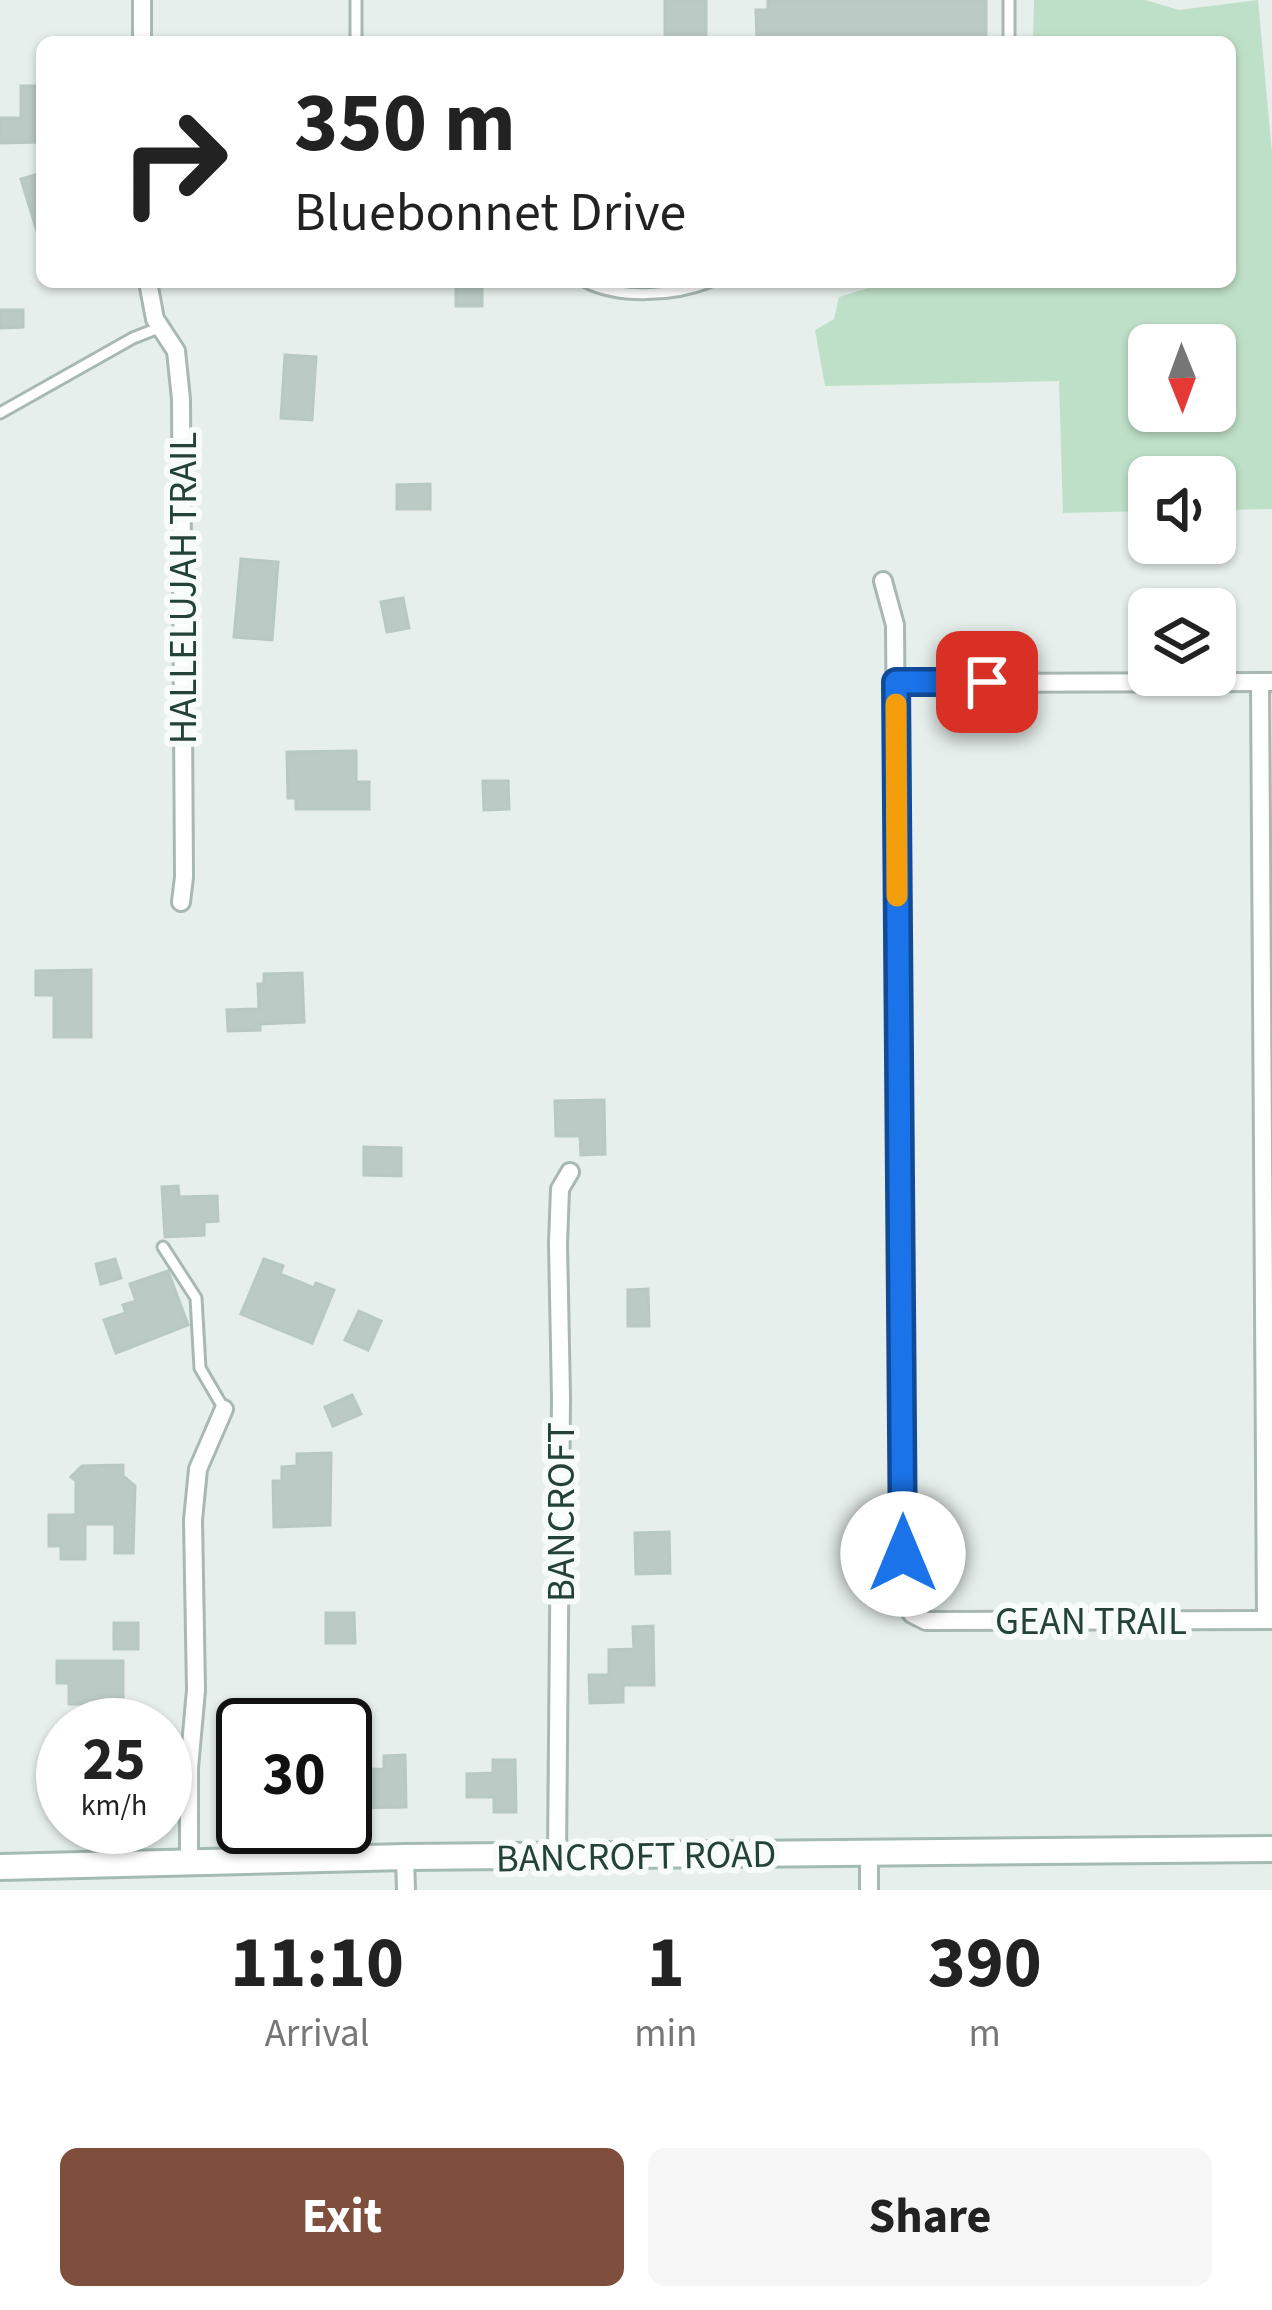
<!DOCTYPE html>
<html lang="en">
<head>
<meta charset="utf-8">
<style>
	:root { --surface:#fff; --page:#f6f6f6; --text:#222; --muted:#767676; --accent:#804e3d }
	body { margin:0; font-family:"Source Sans 3",sans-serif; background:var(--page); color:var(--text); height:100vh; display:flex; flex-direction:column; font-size:45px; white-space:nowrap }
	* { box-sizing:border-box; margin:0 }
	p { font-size:39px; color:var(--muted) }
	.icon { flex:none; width:66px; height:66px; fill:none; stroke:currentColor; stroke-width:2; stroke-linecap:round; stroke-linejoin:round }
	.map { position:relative; height:1890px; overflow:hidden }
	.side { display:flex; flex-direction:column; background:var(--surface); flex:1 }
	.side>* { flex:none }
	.banner { position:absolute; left:36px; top:36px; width:1200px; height:252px; border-radius:18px; box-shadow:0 3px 9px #0004; background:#fff; color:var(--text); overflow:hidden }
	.needle { width:78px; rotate:179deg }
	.tools { position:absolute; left:1128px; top:324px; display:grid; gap:24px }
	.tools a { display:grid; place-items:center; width:108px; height:108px; border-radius:18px; background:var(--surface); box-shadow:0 3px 9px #0004; font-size:60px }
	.speed { position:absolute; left:36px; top:1698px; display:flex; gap:24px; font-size:60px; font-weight:700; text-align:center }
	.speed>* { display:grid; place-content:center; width:156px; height:156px; border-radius:50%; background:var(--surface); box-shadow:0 3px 9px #0004; line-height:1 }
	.speed small { font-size:30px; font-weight:400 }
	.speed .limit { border:6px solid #111; border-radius:18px; background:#fff; color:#111 }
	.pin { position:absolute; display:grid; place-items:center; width:102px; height:102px; color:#fff; margin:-51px; border-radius:24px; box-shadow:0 6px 18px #0006 }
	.me { position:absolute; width:132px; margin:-66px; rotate:0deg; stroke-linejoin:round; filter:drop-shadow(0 0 9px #0008) }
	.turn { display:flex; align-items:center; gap:42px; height:252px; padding:0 60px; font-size:54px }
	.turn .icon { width:156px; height:156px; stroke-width:2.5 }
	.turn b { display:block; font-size:84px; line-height:102px }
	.eta { display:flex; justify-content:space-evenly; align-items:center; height:204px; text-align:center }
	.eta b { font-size:72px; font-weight:700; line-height:84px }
	.primary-button { display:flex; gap:24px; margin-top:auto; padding:24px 60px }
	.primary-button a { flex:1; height:138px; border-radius:18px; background:var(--accent); color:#fff; font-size:48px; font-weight:700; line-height:138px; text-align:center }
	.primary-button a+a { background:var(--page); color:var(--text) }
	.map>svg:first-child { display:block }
</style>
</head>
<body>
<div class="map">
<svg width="1272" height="1890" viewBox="0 0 1272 1890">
	<rect width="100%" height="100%" fill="#e6efeb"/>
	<path fill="#bfe0c8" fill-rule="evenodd" d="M1034,0h111l34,10 79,-10 14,153v356l-57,1v-33h-66v34l-86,2 -4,-132 -234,5 -10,-56 19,-11 5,-22 49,-15h342v-240h-197zM1149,345h66v66h-66z"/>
	<g fill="#bbcac4" stroke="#b8c9c2" stroke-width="3">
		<rect x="665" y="0" width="41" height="42"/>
		<path d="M768,0h218v37l-229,5 -1,-32h12z"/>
		<path d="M21,86h21v56l-42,1v-25h21z"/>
		<path d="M42,173v65h-3l-18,-59z"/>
		<rect x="456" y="282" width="26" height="24"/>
		<path d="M0,310h23v17l-23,1z"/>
		<path d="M285,355l31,2 -4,63 -31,-2z"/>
		<path d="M430,484v25h-33v-24z"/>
		<path d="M241,559l37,3 -6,78 -38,-3z"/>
		<path d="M403,598l6,30 -22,4 -6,-30z"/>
		<path d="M356,751v31h13v27h-73v-11h-8l-1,-46z"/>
		<path d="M483,781h25l1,28 -25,1z"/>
		<path d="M91,970v67h-37v-42h-18v-24z"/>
		<path d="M302,973l2,49 -44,2v6l-32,1 -1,-21 32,-1 -1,-25h6v-10z"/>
		<path d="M604,1100l1,54 -24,1 -1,-19h-24l-1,-35z"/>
		<path d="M364,1147l37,1v28l-37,-1z"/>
		<path d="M178,1186l1,11 38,-1 1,25 -14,1v13l-39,2 -3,-50z"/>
		<path d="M115,1259l6,19 -20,6 -5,-20z"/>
		<path d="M264,1259l19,7 -3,8 34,14 2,-5 18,7 -22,53 -71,-29z"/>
		<path d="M168,1271l20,54 -72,28 -12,-33 22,-7 -3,-8 13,-4 -6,-17z"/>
		<path d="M648,1289l1,37h-21v-36z"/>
		<path d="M359,1311l22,10 -13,29 -23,-10z"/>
		<path d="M352,1395l9,19 -28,12 -8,-19z"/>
		<path d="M331,1453l-1,72 -56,2 -1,-46h9v-14l15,-1v-12z"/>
		<path d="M123,1465v11l12,10 -2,67h-18v-29h-30v35h-24v-13h-12v-31h27v-34l-5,-4 11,-11z"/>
		<path d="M669,1532l1,41 -34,1 -1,-41z"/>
		<path d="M326,1613h28l1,30h-29z"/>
		<rect x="114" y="1623" width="24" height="26"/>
		<path d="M653,1626l1,59h-31v17l-33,1 -1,-28h20v-25l25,-1 -1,-22z"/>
		<path d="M57,1661h66v43h-54v-21h-12z"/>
		<path d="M405,1755l1,52 -61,1v-38l39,-1v-13z"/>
		<path d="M493,1760h22l1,52h-22v-15h-27v-23l26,-1z"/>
	</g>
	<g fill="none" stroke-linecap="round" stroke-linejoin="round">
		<g stroke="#a8b8b2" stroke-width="15">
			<g id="lane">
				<path d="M356,0v42"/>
				<path d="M1009,0v42"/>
				<path d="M586,282c33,17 88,14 123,0"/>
				<path d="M0,413l133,-75 28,-11"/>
				<path d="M163,1247l33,51 4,70 24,41"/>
			</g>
		</g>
		<g stroke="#a8b8b2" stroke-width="22">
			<g id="street">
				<path d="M142,0v42"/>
				<path d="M148,282l7,37 21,32 5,48 3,478 -3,25"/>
				<path d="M883,581l12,44 8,975 9,14 14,7 346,-1"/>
				<path d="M1260,682l6,938"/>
				<path d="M896,683l376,-1"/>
				<path d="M869,1853v37"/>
				<path d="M557,1856l4,-459 -3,-153 2,-55 10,-17"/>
				<path d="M405,1857l1,33"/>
				<path d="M189,1862v-94l7,-78 -3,-170 5,-51 26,-60"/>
			</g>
		</g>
		<g stroke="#a4bbb3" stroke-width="30">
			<path id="secondary" d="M0,1867l405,-10 867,-8"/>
		</g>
		<use href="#lane" stroke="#fff" stroke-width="9"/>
		<use href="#street" stroke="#fff" stroke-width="16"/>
		<use href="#secondary" stroke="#fff" stroke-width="24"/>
	</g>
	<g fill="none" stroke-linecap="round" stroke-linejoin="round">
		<g stroke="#114b97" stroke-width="30">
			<path id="route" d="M903,1554l-7,-872h91"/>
		</g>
		<use href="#route" stroke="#1a73e8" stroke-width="21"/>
		<path stroke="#f59e0b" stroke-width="21" d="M896,704l1,192"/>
	</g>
	<g text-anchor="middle" stroke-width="12" stroke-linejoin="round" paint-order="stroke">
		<g font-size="39" fill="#24423a" stroke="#f7fbf9">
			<text transform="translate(182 588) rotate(-90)" y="14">HALLELUJAH TRAIL</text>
			<text transform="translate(560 1512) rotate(-90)" y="14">BANCROFT</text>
			<text x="1091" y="1634">GEAN TRAIL</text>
			<text transform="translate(636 1855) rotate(-1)" y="14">BANCROFT ROAD</text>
		</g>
	</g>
</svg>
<div class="tools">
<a><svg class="needle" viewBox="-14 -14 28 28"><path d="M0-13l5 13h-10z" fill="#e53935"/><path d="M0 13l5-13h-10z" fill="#767676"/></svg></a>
<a><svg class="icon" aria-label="sound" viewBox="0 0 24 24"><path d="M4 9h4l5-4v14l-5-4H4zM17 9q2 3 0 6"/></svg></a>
<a><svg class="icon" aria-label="layers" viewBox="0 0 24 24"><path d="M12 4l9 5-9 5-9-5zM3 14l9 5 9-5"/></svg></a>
</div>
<div class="speed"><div>25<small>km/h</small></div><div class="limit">30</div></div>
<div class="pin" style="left:987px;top:682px;background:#d93025"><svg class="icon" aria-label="arrive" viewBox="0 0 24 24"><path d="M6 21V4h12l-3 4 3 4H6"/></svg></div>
<svg class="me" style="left:903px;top:1554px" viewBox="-20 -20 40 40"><circle r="19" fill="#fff"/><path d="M0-13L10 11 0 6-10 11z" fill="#1a73e8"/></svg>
<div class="banner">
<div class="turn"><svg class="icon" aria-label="right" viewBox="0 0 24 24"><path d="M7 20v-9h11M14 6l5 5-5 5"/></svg><div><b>350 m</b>Bluebonnet Drive</div></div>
</div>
</div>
<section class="side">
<div class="eta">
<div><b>11:10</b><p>Arrival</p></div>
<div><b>1</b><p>min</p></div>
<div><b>390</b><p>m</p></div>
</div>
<div class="primary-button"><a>Exit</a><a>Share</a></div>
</section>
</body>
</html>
